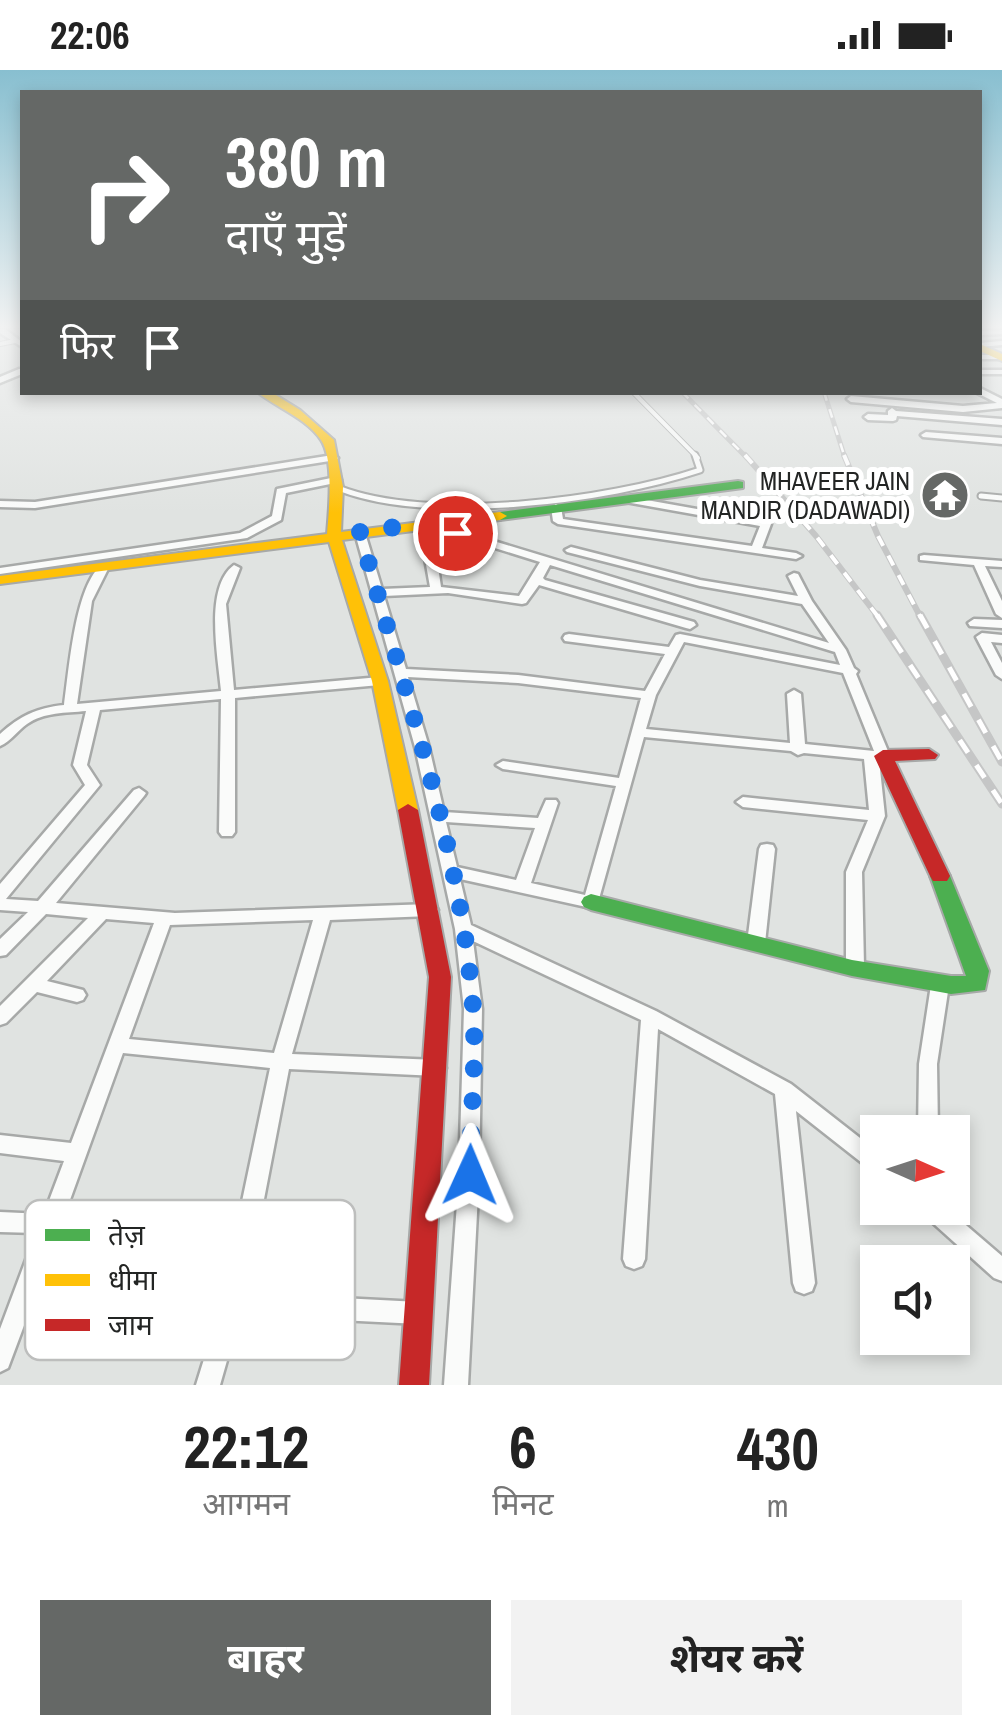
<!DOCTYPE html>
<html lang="hi">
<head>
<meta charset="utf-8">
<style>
	:root { --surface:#fff; --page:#f2f2f2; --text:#222; --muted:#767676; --accent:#656866 }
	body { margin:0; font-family:"Archivo Narrow","Noto Sans Devanagari",sans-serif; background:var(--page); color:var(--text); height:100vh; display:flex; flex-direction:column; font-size:38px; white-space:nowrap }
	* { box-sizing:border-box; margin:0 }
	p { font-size:32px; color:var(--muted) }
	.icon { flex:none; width:55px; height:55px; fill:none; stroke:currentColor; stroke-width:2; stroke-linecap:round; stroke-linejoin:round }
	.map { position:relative; height:1315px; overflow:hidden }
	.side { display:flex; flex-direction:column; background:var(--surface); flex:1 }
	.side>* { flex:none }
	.hud { position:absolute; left:20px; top:20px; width:962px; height:305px; border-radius:0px; box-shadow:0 5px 15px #0003; background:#656866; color:#fff; overflow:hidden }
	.needle { width:65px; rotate:93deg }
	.fabs { position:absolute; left:860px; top:1045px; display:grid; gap:20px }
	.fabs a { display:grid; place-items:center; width:110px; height:110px; border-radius:0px; background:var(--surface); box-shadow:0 5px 15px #0003; font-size:50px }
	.pin { position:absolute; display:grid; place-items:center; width:85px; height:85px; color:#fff; margin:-42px; border:5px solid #fff; border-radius:50%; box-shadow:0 2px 10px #0007 }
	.me { position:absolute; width:110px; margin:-55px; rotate:1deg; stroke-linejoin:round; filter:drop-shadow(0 0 8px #0008) }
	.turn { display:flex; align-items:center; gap:35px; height:210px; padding:0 40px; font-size:45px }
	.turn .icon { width:130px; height:130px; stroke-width:2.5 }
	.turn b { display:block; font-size:70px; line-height:85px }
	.then { display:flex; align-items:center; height:95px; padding:0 40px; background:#0003; gap:20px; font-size:38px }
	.eta { display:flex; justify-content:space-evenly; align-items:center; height:170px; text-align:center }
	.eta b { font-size:60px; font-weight:700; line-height:70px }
	.primary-button { display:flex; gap:20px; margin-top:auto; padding:20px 40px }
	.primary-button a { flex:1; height:115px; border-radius:0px; background:var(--accent); color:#fff; font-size:40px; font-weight:700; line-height:115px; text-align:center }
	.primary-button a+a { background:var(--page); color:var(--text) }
	.status { display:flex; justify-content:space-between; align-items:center; height:70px; padding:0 50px; background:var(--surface); direction:ltr }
	.status svg { height:28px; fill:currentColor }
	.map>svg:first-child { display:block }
</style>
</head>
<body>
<div class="status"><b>22:06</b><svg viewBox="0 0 49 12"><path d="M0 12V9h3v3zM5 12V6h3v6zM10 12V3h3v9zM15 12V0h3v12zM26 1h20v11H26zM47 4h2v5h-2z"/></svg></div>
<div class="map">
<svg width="1002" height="1315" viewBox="0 0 1002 1315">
	<rect width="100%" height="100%" fill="#e0e3e1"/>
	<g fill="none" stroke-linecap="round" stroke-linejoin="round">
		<g stroke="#a7a9a8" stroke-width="6">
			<g id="lane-far1">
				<path d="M0,274l15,-3"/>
				<path d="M633,322l65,66"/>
			</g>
		</g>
		<g stroke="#a7a9a8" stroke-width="9">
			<g id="lane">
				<path d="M338,418c91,36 269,13 362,-18l-5,-15"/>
				<path d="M981,426l21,2"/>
			</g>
		</g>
		<g stroke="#a7a9a8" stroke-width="5">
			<g id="street">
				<path d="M0,259h5l17,13v5l-22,-14z"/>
				<path d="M1002,260v4l-22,1v-4z"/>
				<path d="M1002,271v4l-22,2v-4z"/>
				<rect x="980" y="285" width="22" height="4"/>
				<path d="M19,299h3v5l-22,9v-6z"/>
				<rect x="980" y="300" width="22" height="4"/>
				<path d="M980,318l22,11v9l-39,4 -112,-10 -4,-3 4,-3 112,10 34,-3 -20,-10 3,-1z"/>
				<path d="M892,338l4,3 106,8v6l-105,-9 -1,4 -3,1 -25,-1 -4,-3 4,-3 20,1v-4z"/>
				<path d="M926,362l76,6v6l-79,-7 -2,-2z"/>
				<path d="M333,385l5,3 -2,2 -301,48 -35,-1v-6l35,1z"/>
				<path d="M336,407l5,3 -1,2 -54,11 -5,27 -34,18 -247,36v-6l240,-35 32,-17 5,-27z"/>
				<path d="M624,426l146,26 1,2 -9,24 34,5 6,3 -6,3 -238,-35 -5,-3 -2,-14 5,-3 5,3 2,12 189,27 8,-20 -140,-25 -1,-2z"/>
				<path d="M425,450l404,123 -27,-39 -102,-18 -133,-34 -2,-2 6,-3 129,33 98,16 -10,-20 6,-3 4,1 14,27 34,49 8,18 4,3 -2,3 34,82 -2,3 -9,1 6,56 -23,56 2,95 -3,5 -6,2 -6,-2 -3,-5v-95l22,-52 -125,-13 -7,-5 7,-5 126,13 -5,-51 -60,-6 -6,2 -7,-4 -147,-14 -47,169 -6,2 -131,-29 11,46 185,86 135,73 87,68v21l-7,-3 -75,-59 19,172 -3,8 -8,3 -8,-3 -3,-8 -18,-189 -117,-65 -13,230 -3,7 -8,3 -8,-3 -3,-7 18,-239 -168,-79 9,68 -3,166 -11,210h-24l15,-210 5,-166 -9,-80 -40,-182 -60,-214 5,-3 5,3 17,56 48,-2 -6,-34 6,-3 6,3 5,34 78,9 21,-34 -119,-37 -1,-2zM550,495l285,87 5,13 -160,-31 -4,1 -7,12 -100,-13 -4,1 -2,3 2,3 100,13 -20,37 -127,-16 -112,-6 -22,-73 64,-3 74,11 4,-1 13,-18 147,43 4,1 6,-4 -2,-3 -149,-42 -2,-2zM684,572l159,31 31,78 -69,-7 -4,-50 -7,-4 -7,4 3,49 -144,-14 10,-34zM408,607l110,6 123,15 -22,80 -116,-17 -7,4 7,4 113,17 -31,109 -54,-12 27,-80 -2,-3h-10l-8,18 -94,-6 -15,-65zM446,752l89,6 -19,52 -59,-13z"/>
				<path d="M924,485l78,6v6l-17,-1 17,35v17l-6,-4 -22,-49 -54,-5v-4z"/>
				<path d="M103,494l6,3 -17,34 -15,103 144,-13c-3,-34 -17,-104 13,-126l6,3 -14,36 8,86 146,-13 7,4 -7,4 -145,13v134l-3,4h-10l-3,-4 2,-133 -121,11 -13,55 13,20 -94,114 32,2 96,-111 5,-2 7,5 -2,3 -88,107 119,10 255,-9 6,2 2,4 -2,4 -6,2 -100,4 -38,134 145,6 7,2 2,6 -2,6 -7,2 -148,-7 -43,224 173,9 8,3 3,8 -3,8 -8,3 -179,-9 -20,70h-24l22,-71 -186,-10 -24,64 -8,4v-43l36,-96 -36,-1v-20l44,2 20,-53 -64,-8v-18l71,8 83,-220 -48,-4 -59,62 36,9 3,5 -3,5 -6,2 -40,-10 -31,31 -6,2v-19l88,-88 -42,-4 -40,41 -6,1v-17l28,-27 -28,-2v-26l85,-99 -12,-20 13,-54c-20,2 -42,1 -59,13 -10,7 -16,17 -27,22v-12c20,-18 36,-26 64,-29 5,-34 11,-122 39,-141zM313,850l-39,133 -145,-14 41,-114zM123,983l147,15 -47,224 -183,-9z"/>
				<path d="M974,549l28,1v8l-32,-2 -2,-3z"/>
				<path d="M982,563l20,2v8l-11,-1 11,21v16l-6,-4 -20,-38z"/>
				<path d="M767,774l6,1 2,4 -10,94 -3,4 -6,2 -6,-2 -3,-4 12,-94 2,-4z"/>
				<path d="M940,908l6,2 3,5 -12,79 1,68h-20l1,-68 12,-79 3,-5z"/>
				<path d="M920,1138h26l56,48v25l-8,-3 -70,-63z"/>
			</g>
		</g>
		<g stroke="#a7a9a8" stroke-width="4">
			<g id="fast">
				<path d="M738,411l5,1v6l-243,32 -7,-4 7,-4z"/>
				<path d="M940,799l7,2 3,5 39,95 -4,19 -34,4 -99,-18 -261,-66 -7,-3 -3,-5 3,-5 7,-3 261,66 99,16h15l-36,-100 3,-5z"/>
			</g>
		</g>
		<g stroke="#a7a9a8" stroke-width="4">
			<g id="slow">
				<path d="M980,274l22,10v7l-22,-10z"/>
				<path d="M257,322h14l29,18 34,30 9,47 -2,45 159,-20 7,4 -7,4 -158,20 46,141 30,129 -3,4h-14l-3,-4 -26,-129 -43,-139 -329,42v-8l327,-42c2,-23 7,-75 -6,-94 -15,-22 -44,-32 -64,-48z"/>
			</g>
		</g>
		<g stroke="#a7a9a8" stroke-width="4">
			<g id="jam">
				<path d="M929,679l9,6 -3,4 -40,2 55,115 -3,5h-14l-3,-5 -56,-120 9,-6z"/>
				<path d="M408,734l10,6 33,167 -22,408h-30l30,-408 -31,-167z"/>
			</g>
		</g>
		<use href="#lane-far1" stroke="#fafbfa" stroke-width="4"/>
		<use href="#lane" stroke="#fafbfa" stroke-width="5"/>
		<use href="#street" fill="#fafbfa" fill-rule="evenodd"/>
		<use href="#fast" fill="#4caf50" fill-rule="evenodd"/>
		<use href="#slow" fill="#ffc107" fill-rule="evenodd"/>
		<use href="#jam" fill="#c62828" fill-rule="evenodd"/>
		<g stroke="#c5c6c6" stroke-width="5">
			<g id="rail-far2">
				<path d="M682,322l65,66"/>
				<path d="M824,322l21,66"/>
			</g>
		</g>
		<g stroke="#c5c6c6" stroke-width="6">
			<g id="rail-far1">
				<path d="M745,385l71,81 63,82"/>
				<path d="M844,385l34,81 43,82"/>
			</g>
		</g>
		<g stroke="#c5c6c6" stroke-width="9">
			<g id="rail">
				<path d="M877,545l125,189"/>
				<path d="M920,545l82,147"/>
			</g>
		</g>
		<use href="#rail-far2" stroke="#fff" stroke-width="2.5" stroke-dasharray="9" stroke-linecap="butt"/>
		<use href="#rail-far1" stroke="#fff" stroke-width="4" stroke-dasharray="11" stroke-linecap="butt"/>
		<use href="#rail" stroke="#fff" stroke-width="5" stroke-dasharray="15" stroke-linecap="butt"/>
	</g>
	<linearGradient id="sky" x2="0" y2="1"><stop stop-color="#88bfd0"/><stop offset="0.58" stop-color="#f1f2f2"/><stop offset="1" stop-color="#f1f2f2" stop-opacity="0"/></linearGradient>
	<rect width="1002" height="443" fill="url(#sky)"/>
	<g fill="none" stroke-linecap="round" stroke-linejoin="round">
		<path stroke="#1a73e8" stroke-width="18" stroke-dasharray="0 32.4" d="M455,463l-30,-10 -65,9c42,154 101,315 113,475 4,55 -3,113 -3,168"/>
	</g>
	<defs>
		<g id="temple-disc" transform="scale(2.5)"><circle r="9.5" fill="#656866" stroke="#fff"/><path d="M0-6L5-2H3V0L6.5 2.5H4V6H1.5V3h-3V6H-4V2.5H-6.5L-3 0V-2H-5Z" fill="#fff"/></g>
	</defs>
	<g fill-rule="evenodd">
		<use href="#temple-disc" x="945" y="425"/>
	</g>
	<g text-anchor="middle" stroke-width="10" stroke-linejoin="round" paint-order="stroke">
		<g font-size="25" fill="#232524" stroke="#fff" text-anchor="end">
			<text x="910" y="420">MHAVEER JAIN<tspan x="910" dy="29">MANDIR (DADAWADI)</tspan></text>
		</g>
	</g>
	<rect x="25" y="1130" width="330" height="160" rx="15" fill="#fff" stroke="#bdbebd" stroke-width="2.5"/>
	<rect x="45" y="1159" width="45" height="12" fill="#4caf50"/>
	<rect x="45" y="1204" width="45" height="12" fill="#ffc107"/>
	<rect x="45" y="1249" width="45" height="12" fill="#c62828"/>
	<g font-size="28" fill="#232524">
		<text x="108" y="1175">तेज़</text>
		<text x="108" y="1220">धीमा</text>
		<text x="108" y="1265">जाम</text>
	</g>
</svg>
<div class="fabs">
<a><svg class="needle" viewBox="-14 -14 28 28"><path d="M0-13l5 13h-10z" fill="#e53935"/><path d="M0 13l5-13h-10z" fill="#767676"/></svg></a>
<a><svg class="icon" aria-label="sound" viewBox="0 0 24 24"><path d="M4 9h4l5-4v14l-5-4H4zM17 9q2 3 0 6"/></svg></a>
</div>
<div class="pin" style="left:455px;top:463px;background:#d93025"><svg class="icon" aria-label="arrive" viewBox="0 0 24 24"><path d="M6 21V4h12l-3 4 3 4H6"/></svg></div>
<svg class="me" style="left:470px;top:1105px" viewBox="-20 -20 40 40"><path d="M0-17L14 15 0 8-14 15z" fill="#1a73e8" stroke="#fff" stroke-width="4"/></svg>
<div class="hud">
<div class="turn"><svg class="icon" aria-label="right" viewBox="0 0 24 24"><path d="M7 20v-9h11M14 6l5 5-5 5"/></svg><div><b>380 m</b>दाएँ मुड़ें</div></div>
<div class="then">फिर<svg class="icon" aria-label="arrive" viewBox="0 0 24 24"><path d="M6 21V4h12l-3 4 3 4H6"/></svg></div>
</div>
</div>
<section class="side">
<div class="eta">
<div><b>22:12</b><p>आगमन</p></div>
<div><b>6</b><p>मिनट</p></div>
<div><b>430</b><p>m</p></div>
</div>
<div class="primary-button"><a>बाहर</a><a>शेयर करें</a></div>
</section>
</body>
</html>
